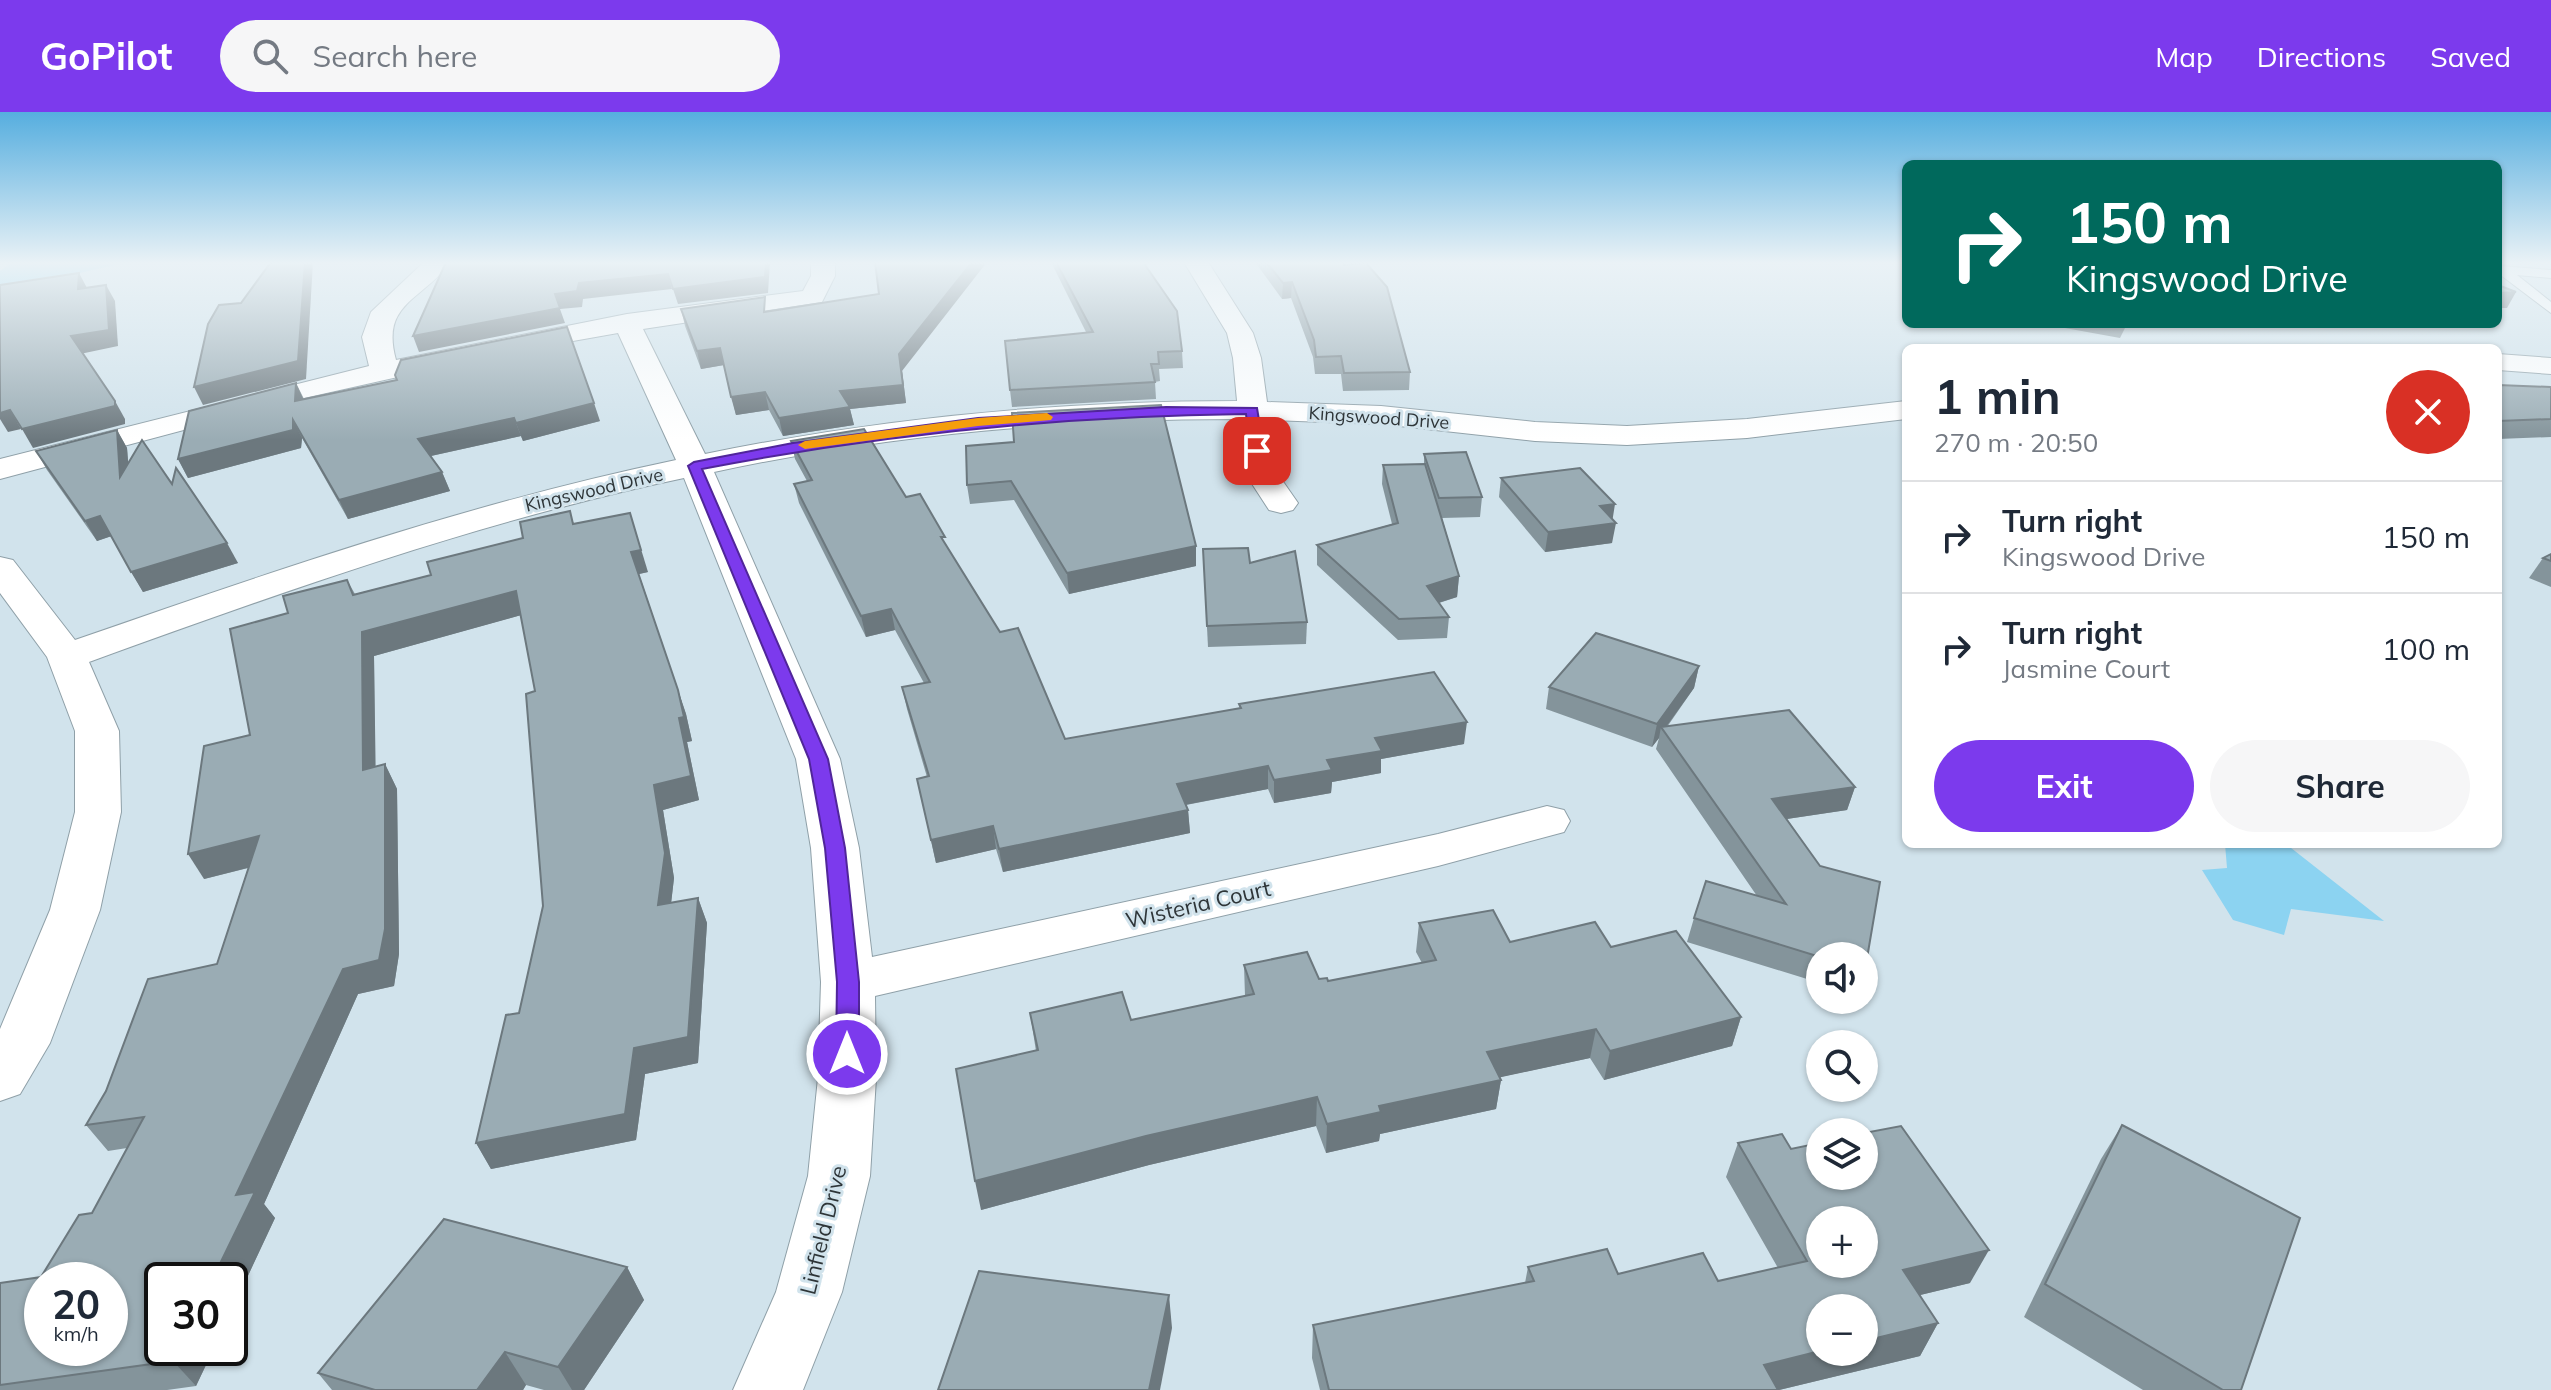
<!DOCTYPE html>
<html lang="en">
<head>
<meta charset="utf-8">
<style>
	:root { --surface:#fff; --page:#f6f6f7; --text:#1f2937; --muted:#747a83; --line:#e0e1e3; --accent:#7c3aed }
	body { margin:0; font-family:Mulish,sans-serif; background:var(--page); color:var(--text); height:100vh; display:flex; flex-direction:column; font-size:30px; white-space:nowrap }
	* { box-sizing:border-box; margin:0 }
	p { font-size:26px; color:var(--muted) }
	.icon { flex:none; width:44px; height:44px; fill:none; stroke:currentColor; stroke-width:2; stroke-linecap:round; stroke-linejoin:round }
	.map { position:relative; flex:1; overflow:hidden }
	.sheet { position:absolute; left:1902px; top:232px; width:600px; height:504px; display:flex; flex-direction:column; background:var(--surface); border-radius:12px; box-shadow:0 2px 6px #0004 }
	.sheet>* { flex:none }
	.hud { position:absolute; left:1902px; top:48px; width:600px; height:168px; border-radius:12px; box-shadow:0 2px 6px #0004; background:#00695c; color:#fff; overflow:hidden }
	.fabs { position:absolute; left:1806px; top:830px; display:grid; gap:16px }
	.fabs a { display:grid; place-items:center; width:72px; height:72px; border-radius:50%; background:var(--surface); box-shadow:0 2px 6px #0004; font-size:40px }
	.speed { position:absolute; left:24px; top:1150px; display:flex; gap:16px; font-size:40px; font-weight:700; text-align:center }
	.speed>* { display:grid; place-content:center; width:104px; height:104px; border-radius:50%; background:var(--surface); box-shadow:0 2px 6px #0004; line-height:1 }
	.speed small { font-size:20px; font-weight:400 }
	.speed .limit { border:4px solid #111; border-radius:12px; background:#fff; color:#111 }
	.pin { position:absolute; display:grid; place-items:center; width:68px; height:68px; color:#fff; margin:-34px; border-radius:16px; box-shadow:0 4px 12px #0006 }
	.me { position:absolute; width:88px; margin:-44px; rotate:0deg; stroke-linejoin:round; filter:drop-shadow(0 0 6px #0008) }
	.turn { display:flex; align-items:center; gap:28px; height:168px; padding:0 32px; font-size:36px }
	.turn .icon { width:104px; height:104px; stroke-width:2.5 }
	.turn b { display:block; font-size:56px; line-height:68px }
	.round { display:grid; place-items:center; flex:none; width:84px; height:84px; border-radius:42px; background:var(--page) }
	.head { display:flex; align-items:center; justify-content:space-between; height:136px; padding:0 32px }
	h1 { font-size:48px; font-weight:700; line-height:60px }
	.action { display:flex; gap:16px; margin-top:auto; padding:16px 32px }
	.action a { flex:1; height:92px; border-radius:48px; background:var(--accent); color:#fff; font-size:32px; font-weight:700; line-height:92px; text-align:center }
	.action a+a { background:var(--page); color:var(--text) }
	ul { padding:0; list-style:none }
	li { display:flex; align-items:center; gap:24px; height:112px; padding:0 32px; border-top:2px solid var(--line) }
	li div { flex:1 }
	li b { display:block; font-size:30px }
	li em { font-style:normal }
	header { display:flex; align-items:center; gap:48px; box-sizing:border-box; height:112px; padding:0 40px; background:var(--accent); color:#fff }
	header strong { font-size:38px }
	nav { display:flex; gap:44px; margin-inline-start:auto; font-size:28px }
	.search { width:560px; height:72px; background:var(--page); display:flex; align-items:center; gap:20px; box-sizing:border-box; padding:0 28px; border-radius:44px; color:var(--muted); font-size:30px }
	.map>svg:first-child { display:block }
</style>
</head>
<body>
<header>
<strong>GoPilot</strong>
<div class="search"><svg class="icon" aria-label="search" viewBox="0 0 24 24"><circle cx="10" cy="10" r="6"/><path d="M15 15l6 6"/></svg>Search here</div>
<nav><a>Map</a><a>Directions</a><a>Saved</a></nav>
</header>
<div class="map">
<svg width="2551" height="1278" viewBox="0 0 2551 1278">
	<rect width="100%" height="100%" fill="#d1e3ec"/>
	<g fill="#8cd3f1">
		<path d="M12,150h116l-128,29v-20z"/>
		<path d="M2225,732h61l98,77 -93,-12 -7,26 -51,-15 -31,-50 25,-2z"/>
	</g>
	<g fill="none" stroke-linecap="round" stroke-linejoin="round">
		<g stroke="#8fa0a8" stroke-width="2">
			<path id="lane" d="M2500,154l51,4v8l-34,-3 34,27v11l-53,-40z"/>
		</g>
		<g stroke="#8fa0a8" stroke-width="2">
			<g id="street">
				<path d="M424,150h26c-27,39 -70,40 -54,98l231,-46 176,-23 8,-15v-14h24v14l-13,26 -179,27 62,125c175,-36 353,-53 532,-53l-4,-43 -6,-25 -43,-71h24l45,71 8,25 6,44 114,4 154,16 92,4 120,-7 159,-18v18l-159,19 -120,7 -92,-4 -154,-17 -112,-4 6,50 23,33 -5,7 -12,3 -12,-3 -26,-40 -5,-51c-175,0 -352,16 -524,53l126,287 19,89 13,109 566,-123 109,-28 17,4 6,11 -6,11 -126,34 -563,130 1,82 -6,98 -28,116 -39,98h-70l43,-98 32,-116 10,-98 3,-96 -10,-134 -15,-89 -112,-281c-204,43 -399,113 -595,184l30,69 2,81 -21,98 -50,133 -30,51 -20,7v-72l50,-119 25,-98v-81l-28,-74 -47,-64v-36l13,3 62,80c198,-69 395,-137 601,-180l-58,-127 -113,20 -201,45 -304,81v-20l369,-93 -7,-29 9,-25z"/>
				<path d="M2498,242l53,4v16l-53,-4z"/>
			</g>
		</g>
		<use href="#lane" fill="#fff" fill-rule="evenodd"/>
		<use href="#street" fill="#fff" fill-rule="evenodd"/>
	</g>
	<g fill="#84949b">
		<path d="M1051,150h92l39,89 1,17 -24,1 1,12 -5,1 1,17 -144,8 -2,-17 76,-58z"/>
		<path d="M1255,150h86l69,110 -1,18 -66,1 -2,-17h-26l-2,-17 -22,-59 -9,1z"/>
		<path d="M681,197l87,3 134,59 4,32 -56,6 4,16 -71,11 -14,-26 -33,5 -12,-50 -23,4 -16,-43z"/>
		<path d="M2043,212h84l-7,14z"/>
		<path d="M2207,212h52l-46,2z"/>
		<path d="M296,271l8,16 296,22 -77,20 -2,-5 -90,20 11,16 8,19 -102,28 -46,-81 -1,10 -113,30 -10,-19z"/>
		<path d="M2498,273l53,2v50l-53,2z"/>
		<path d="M117,318l10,18 1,15 44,21 66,79 -95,29 -32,-56 -14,5 -50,-71 -11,-19z"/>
		<path d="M791,329l115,56 41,50 118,192 175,-31 -1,-4 225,40 -83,15v14l-49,9 -1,11 -57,10 -6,-14 -82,16 2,5 2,23 -187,39 -7,-23 -60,14 -19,-84 10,-2 -20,-68 -5,-22 22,-4 -29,-53 -29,7 -67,-134 -5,-19 13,-3 -12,-22z"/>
		<path d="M1014,330l182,104v20l-127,28 -55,-94 -44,4 -3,-19z"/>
		<path d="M1424,342l58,43 -2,20 -38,1 17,58 -2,21 -18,6 10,14 -2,21 -49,2 -81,-75v-20l75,-21 -10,-40 1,-19 41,-1z"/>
		<path d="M1501,366l112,42 -1,23 -67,9 -46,-55z"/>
		<path d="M575,412l73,48 -9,2 47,140 6,27 -5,1 12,58 -36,10 11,68 -3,25 27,-5 9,25 -9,140 -53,11 -9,66 -145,29 -15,-26 43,-130 24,-107 -8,-215 -14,-76 -147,41 1,111 10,-3 12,25 2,165 -5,32 -36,8 -94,210 11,14 -45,96v-34l-68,68h52l-18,38 -29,4h-167v-107l41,-6 51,-64 35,-65 -19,3 -22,-26 131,-161 31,-96 -44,11 84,-266 59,-33 8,14 76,-19z"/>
		<path d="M1203,437l47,14 57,59 -1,22 -98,3z"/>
		<path d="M2551,442v33l-22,-9 14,-20z"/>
		<path d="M1596,521l103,33 -5,22 -27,39 122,-17 66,77 -8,23 -60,9 33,47 60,16 -16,91v-17h-44v27l-133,-41 7,-24 12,-37 51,15 -101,-147 3,-11 -7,9 -106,-38 3,-22z"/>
		<path d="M1419,811l91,19 101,5 130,70 -9,29 -128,34 -14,-22 -90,19 1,3 -5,29 -116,25 -1,7 -53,12 -10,-27 -167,39 -168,45 55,-159 -6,-38 101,7 114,-24 -1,-31 84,16 94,-18 -6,-11z"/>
		<path d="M2122,1013l119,265h-98l-119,-73 77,-158z"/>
		<path d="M1738,1031l53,6 179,134 -50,12 18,28 -18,33 -141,34h-459l-8,-32 1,-33 212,-42 3,-16 190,14 60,-13 -52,-91z"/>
		<path d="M627,1155l17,33 -60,90h-40l-18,-5 -3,5h-191l-14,-17z"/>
	</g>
	<g fill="#6c787e">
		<path d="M305,150h8l-7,117 -103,26 -9,-18z"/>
		<path d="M766,150h4l-2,31 -90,11 -5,-15z"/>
		<path d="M972,150h15l-85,109 4,32 -56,6 4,16 -71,11 -4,-18 120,-64z"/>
		<path d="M79,161l8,15 -9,1z"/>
		<path d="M668,162l4,15 -89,10 -1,8 -22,2 5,14 -146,29 -6,-16 166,-53z"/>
		<path d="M1292,170l-1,16 -9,1 1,-16z"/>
		<path d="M106,173l9,16 3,45 -38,8 -9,-18z"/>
		<path d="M2516,180l-9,16h-9v-15z"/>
		<path d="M720,236l4,17 -23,4 -4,-18z"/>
		<path d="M296,271l8,18h-9z"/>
		<path d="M765,280l4,18 -33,5 -5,-18z"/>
		<path d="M115,289l10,18v5l-92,24 -11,-19z"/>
		<path d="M594,291l6,18 -77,20 -7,-18z"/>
		<path d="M10,298l11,19 -13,3 -8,-13v-6z"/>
		<path d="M514,306l7,18 -95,21 -8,-18z"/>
		<path d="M293,308l9,18 -1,10 -113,30 -10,-19z"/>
		<path d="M117,318l10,18 4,49 -11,-20z"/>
		<path d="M442,360l8,19 -102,28 -9,-19z"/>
		<path d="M1615,392l-3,19h4l-4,20 -67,9 3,-20 52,-26z"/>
		<path d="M630,401l18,59 -9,2 -8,-22z"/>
		<path d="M100,404l12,20 -15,5 -12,-20z"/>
		<path d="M227,431l11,20 -95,29 -12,-20z"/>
		<path d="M1196,434v20l-127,28 -2,-21z"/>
		<path d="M1459,464l-2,21 -32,10 2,-21z"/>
		<path d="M516,479l9,23 -151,42 2,138 -13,-24 -1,-138z"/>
		<path d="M891,497l4,21 -29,7 -5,-21z"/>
		<path d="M1699,554l-5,22 -31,43 -2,-4 -2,11 -7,9 5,-23z"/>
		<path d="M678,578l8,24 6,27 -5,1 12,58 -36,10 11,68 -6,52 -10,-25 -4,-120z"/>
		<path d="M1467,610l-3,22 -83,15v14l-49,9 -1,11 -57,10v-23l53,-20 48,-22z"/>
		<path d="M385,652l12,25 2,165 -5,32 -36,8 -94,210 11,14 -45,96v-34h-18l24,-85z"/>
		<path d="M1268,654v23l-89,17 -2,-22z"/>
		<path d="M1855,675l-8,23 -81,12 6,-23z"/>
		<path d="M1188,698l2,23 -187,39 -4,-23z"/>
		<path d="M993,714l3,23 -60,14 -5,-23z"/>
		<path d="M259,724l15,25 -70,18 -16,-25z"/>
		<path d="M698,786l9,25 -9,140 -53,11 -9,66 -145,29 -15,-26 158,-95z"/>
		<path d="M1741,905l-9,29 -128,34 6,-29z"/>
		<path d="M1596,917l-6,29 -107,23 4,-29z"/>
		<path d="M1501,968l-5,29 -116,25 -1,7 -53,12 1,-29 52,-18z"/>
		<path d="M1317,985l-1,29 -167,39 -168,45 -6,-29 171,-45z"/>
		<path d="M1989,1138l-19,33 -83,20 16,-33z"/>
		<path d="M627,1155l17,33 -60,90h-12l-14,-23z"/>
		<path d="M1169,1183l3,33 -12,62h-11z"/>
		<path d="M1938,1211l-18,33 -141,34h-26l11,-25 56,-14 44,1v-11z"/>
		<path d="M179,1236h35l-18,38 -23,-25z"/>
		<path d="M505,1240l21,33 -3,5h-46z"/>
	</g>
	<g fill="#9aacb4" stroke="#6c787e" stroke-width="2" fill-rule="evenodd">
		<path d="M271,150h34l-7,99 -104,26 14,-63 11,-19 22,-2z"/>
		<path d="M446,150h320l-1,15 -92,12 -5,-15 -89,9 -2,8 -22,3 5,14 -147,28z"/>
		<path d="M875,150h97l-73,92 4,31 -63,6 10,16 -71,11 -14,-26 -34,5 -11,-49 -23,3 -16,-42 84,-12 -1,15 115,-18z"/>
		<path d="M1056,150h87l34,49 5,40 -24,1 1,12h-8l4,18 -145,8 -5,-49 88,-9z"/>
		<path d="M1266,150h75l3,3 22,-2 21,24 23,85 -66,1 -3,-17 -25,1 -2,-17 -22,-58 -9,1z"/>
		<path d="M79,161l-1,16 28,-4 3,45 -38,6 44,65v5l-93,23 -12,-19 -10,3v-128z"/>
		<path d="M2498,173l18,7 -18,1z"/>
		<path d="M567,215l27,76 -78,20 -2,-5 -96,21 24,33 -103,28 -46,-80v10l-115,29 11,-48 107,-28 -1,18 102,-21 -2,-5 6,-15z"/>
		<path d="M2498,273l53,2v32l-53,2z"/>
		<path d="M1161,293l35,141 -129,27 -56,-92 -44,4 -1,-39 48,-4 -2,-29z"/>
		<path d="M864,317l42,68 14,-3 25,43h-4l59,95 18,-4 47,111 176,-31 -2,-4 195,-32 33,50 -92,16 7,13 -55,9 5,10 -58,10 -6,-14 -91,18 11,26 -189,39 -6,-23 -62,14 -14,-61 12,-3 -27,-89 28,-5 -39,-73 -30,7 -67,-132 18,-4 -21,-39z"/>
		<path d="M117,318l3,47 22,-37 30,44 4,-16 51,75 -96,29 -31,-56 -15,5 -49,-70z"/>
		<path d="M1466,340l16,45 -43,1 -15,-44z"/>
		<path d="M1425,352l34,112 -32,10 22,31 -50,2 -82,-74 81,-22 -15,-58z"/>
		<path d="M1580,356l35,36 -15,2 16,17 -68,9 -47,-54z"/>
		<path d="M570,399l3,13 57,-11 11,37 -10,2 47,138 6,27 -5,1 12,58 -37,9 11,68 -7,52 40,-7 -10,139 -54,11 -9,66 -149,29 30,-128 13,-2 24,-107 -17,-212 9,-3 -19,-100 -154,41 1,138 22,-6v165l-6,31 -36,9 -107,226 19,-3 -43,88h-50v68h17l-6,13 -173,24v-102l41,-6 38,-62 13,-2 52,-96 -58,8 20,-34 42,-112 69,-15 42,-128 -71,18 16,-108 46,-11 -20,-106 58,-16 -5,-17 64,-16 6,15 78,-20 -4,-13 96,-24 -3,-16zM42,1168h68v68h-68z"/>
		<path d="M1248,436l2,15 45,-12 12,71 -100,4 -4,-77z"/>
		<path d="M2551,442v7l-8,-3z"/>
		<path d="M1596,521l103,33 -42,58 -108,-37z"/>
		<path d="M1789,598l66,77 -83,12 48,67 60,16 -15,88 -1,-14 -44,1 -126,-39 12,-37 80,23 -125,-177z"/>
		<path d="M1493,798l17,32 85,-20 16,25 65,-16 65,86 -131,34 -14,-22 -109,23 14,28 -122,26 2,6 -54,12 -10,-27 -171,39 -171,45 -19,-112 82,-19 -8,-37 92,-21 9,28 123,-26 -10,-29 63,-13 12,27 8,-1 1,3 108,-21 -17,-37z"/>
		<path d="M2122,1013l178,93 -59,172h-18l-178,-106z"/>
		<path d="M1901,1014l88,124 -86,20 35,53 -74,18v-33h-44v43l-56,14 14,25h-449l-16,-65 221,-44 -6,-14 79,-18 11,25 85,-21 15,28 89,-20 -69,-118 44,-9 9,15 29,-6v33h44v-43zM1820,1108h44v44h-44z"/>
		<path d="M444,1107l183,48 -69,100 -53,-15 -28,38h-102l-57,-17z"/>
		<path d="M979,1159l190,24 -20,95h-211z"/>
	</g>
	<linearGradient id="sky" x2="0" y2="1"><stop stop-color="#56aedf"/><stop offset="0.46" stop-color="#eaf2f6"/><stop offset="1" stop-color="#eaf2f6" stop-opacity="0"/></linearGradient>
	<rect width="2551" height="328" fill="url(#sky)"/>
	<path fill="#7c3aed" stroke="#51269a" stroke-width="2" d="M1166,295l91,1 7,43 -7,4 -7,-4 -4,-37c-184,2 -363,20 -544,55l126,290 17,89 14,134v72l-3,7 -9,2 -8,-2 -3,-7 1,-72 -12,-134 -16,-89 -121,-293 6,-4 99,-19 185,-25z"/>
	<path fill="#f59e0b" d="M1047,301l6,4 -2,3 -73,6 -173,23 -7,-4 7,-4 173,-23z"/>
	<g text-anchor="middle" stroke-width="6" stroke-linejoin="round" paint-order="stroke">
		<g font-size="18" fill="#2e3538" stroke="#d1e3ec">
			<text transform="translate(1379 306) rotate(4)" y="6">Kingswood Drive</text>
			<text transform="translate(594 378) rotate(-13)" y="6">Kingswood Drive</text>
		</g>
		<g font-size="22" fill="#2e3538" stroke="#d1e3ec">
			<text transform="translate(1198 792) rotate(-13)" y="8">Wisteria Court</text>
			<text transform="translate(823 1118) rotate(-76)" y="8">Linfield Drive</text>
		</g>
	</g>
</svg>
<div class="fabs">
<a><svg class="icon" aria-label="sound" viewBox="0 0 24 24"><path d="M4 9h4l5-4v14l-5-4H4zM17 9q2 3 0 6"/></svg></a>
<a><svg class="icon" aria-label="search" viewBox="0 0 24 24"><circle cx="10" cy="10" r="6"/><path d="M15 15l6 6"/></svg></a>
<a><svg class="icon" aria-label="layers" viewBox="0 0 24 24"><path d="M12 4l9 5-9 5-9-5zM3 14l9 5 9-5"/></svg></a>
<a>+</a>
<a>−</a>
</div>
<div class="speed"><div>20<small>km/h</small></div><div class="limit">30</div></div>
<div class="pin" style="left:1257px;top:339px;background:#d93025"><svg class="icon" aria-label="arrive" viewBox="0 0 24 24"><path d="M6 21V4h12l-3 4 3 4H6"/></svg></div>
<svg class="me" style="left:847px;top:942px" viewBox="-20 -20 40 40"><circle r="17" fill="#7c3aed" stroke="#fff" stroke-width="3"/><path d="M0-11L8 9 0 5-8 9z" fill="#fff"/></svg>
<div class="hud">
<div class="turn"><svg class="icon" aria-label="right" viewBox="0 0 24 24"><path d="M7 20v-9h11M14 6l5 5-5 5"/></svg><div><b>150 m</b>Kingswood Drive</div></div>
</div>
<section class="sheet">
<div class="head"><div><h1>1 min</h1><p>270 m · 20:50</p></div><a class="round" style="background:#d93025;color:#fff"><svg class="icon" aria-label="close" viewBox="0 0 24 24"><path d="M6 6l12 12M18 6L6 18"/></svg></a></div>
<ul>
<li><svg class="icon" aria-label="right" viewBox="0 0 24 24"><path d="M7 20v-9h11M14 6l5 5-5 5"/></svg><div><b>Turn right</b><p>Kingswood Drive</p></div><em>150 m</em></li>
<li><svg class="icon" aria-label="right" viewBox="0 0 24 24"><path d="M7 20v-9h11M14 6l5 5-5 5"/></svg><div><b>Turn right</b><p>Jasmine Court</p></div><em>100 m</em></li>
</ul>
<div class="action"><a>Exit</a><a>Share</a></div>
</section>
</div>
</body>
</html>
